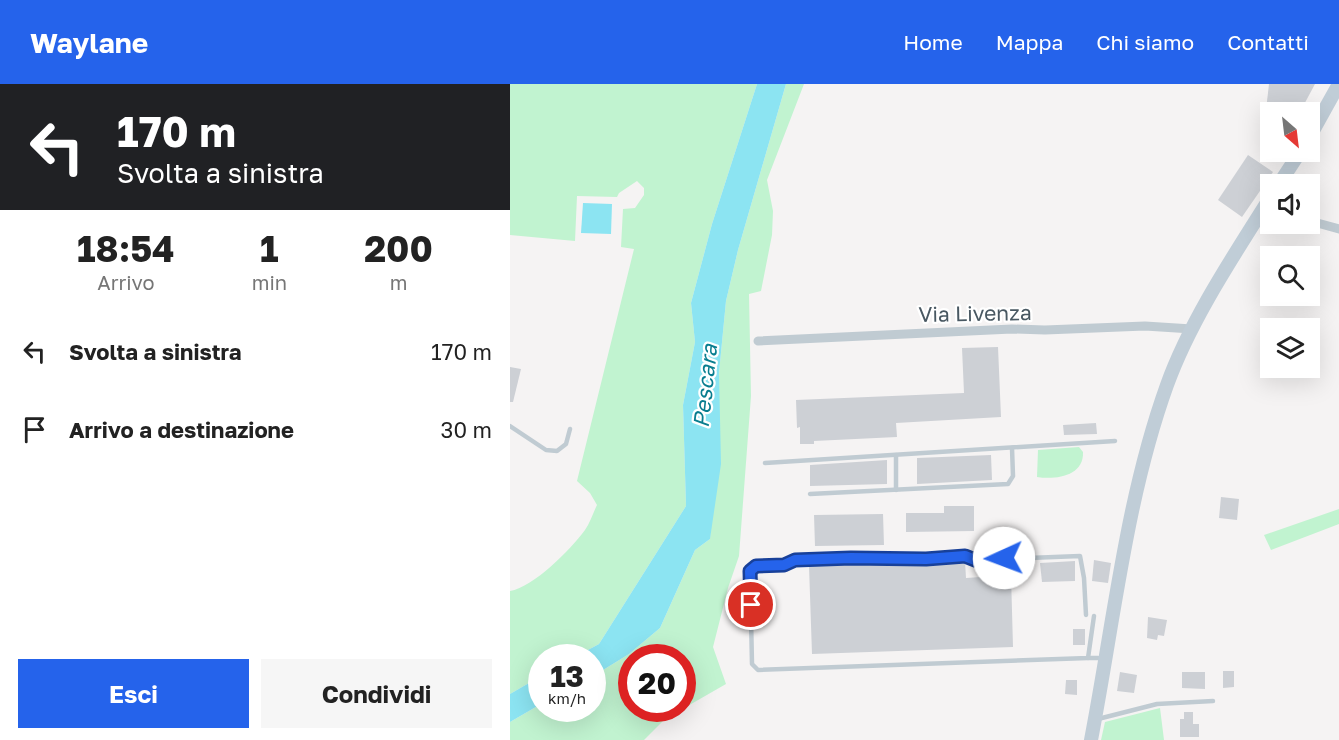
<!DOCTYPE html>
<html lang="it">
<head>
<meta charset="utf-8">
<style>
	:root { --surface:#fff; --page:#f6f6f6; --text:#222; --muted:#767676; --accent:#2563eb }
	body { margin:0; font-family:"Golos Text",sans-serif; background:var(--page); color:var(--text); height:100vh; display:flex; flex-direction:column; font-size:22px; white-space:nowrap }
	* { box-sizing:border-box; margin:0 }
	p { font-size:20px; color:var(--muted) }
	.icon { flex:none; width:33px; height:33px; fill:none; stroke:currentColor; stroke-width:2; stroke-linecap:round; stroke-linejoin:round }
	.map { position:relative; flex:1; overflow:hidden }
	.panel { display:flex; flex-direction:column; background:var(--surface); width:510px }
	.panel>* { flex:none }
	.hud { background:#202124; color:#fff; overflow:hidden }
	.needle { width:39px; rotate:152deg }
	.controls { position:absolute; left:750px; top:18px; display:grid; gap:12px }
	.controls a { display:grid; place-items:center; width:60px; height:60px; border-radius:0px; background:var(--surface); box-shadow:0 6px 24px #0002; font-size:30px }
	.speed { position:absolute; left:18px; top:560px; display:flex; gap:12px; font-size:30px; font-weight:700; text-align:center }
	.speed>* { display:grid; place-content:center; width:78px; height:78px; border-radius:50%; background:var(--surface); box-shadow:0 6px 24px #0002; line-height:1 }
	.speed small { font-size:15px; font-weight:400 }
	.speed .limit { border:9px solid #d22; background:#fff; color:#111 }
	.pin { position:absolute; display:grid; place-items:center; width:51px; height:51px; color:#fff; margin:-26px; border:3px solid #fff; border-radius:50%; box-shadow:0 2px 6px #0007 }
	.me { position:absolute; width:66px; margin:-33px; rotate:268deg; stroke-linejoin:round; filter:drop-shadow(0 0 4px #0008) }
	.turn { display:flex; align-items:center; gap:21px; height:126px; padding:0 18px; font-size:27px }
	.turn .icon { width:78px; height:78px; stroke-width:2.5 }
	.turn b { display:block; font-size:42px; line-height:51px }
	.eta { display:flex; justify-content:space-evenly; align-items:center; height:102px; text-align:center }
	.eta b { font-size:36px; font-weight:700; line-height:42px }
	.primary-button { display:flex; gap:12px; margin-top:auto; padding:12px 18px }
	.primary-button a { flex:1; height:69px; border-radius:0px; background:var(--accent); color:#fff; font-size:24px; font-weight:700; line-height:69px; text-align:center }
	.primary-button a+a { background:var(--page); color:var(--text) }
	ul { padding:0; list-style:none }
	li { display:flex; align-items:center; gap:18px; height:78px; padding:0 18px }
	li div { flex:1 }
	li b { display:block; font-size:22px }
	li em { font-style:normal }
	header { display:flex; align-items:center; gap:36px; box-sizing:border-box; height:84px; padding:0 30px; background:var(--accent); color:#fff }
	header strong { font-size:28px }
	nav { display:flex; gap:33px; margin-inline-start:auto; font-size:21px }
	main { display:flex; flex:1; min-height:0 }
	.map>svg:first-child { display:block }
</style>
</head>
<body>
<header>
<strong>Waylane</strong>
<nav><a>Home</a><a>Mappa</a><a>Chi siamo</a><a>Contatti</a></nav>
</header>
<main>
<section class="panel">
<div class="hud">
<div class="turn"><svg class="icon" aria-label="left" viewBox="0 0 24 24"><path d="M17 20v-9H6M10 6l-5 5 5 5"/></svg><div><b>170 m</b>Svolta a sinistra</div></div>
</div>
<div class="eta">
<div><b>18:54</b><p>Arrivo</p></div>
<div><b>1</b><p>min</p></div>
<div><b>200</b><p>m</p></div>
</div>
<ul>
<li><svg class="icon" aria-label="left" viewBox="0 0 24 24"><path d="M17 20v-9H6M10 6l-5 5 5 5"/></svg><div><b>Svolta a sinistra</b></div><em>170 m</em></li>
<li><svg class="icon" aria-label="arrive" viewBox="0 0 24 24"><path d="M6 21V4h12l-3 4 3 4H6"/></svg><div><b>Arrivo a destinazione</b></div><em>30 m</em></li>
</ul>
<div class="primary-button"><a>Esci</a><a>Condividi</a></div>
</section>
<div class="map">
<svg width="829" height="656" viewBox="0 0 829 656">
	<rect width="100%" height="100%" fill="#f5f3f3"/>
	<g fill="#c1f3d0" fill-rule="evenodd">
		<path d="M0,0h247l-45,140 -21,79 4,39 -12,63 3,101 -87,138 -24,13h-33l-1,19 -31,18v-103c24,-4 60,-41 75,-61 5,-7 8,-17 12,-25l-7,-12 -13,-12 57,-232 -13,-2 2,-38 12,-1 9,-13v-7l-7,-7 -18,12 -2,4 -40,-1 -2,45 -65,-6z"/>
		<path d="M276,0h18l-37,96 6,31 -1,24 -11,56 -12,3 2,102 -12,160 -11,32 -15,59 13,37 -61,35 -21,21h-134v-18l31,-18 1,4h50l1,-27 2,-6 34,-21 31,-26 35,-78 15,-11 9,-166 7,-72 12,-51zM122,573h50v51h-50z"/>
		<path d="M569,363l4,5c1,24 -27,28 -46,25l1,-27z"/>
		<path d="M829,425v15l-68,26 -7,-15z"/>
		<path d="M650,624l4,32h-63l4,-18z"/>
	</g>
	<g fill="#8ce4f2">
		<path d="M247,0h29l-48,166 -12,51 -7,72 2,91 -11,75 -15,11 -35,78 -31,26 -34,21 -2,6 -1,-24h-17l24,-13 87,-138 -3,-101 12,-63 -4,-39 21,-79z"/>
		<path d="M73,119l29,1 -1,30 -30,-1z"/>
		<path d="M31,592v28l-31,18v-28z"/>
	</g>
	<g fill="#cdd0d5">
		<path d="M759,0h46l-15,28 -34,-2z"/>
		<path d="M738,71l25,17 -31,45 -24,-17z"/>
		<path d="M488,263l3,70 -105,6 1,14 -83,4v3h-14v-17l-3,1 -1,-28 168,-7 -2,-45z"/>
		<path d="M0,283l11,2 -8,33h-3z"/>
		<path d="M586,339l1,11 -33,1 -1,-10z"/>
		<path d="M481,371l1,25 -75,4v-26z"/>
		<path d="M377,376v24l-77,2v-21z"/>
		<path d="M711,413l18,2 -2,21 -18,-2z"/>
		<path d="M434,422h30v25l-68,1v-19h38z"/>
		<path d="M373,430l1,31 -69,1 -1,-31z"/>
		<path d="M584,476l17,3 -3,20 -16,-2z"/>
		<path d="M455,477l1,17 45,-3 2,72 -201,7 -3,-88z"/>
		<path d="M565,477v20l-33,1 -2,-19z"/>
		<path d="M638,533l19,3 -3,16 -6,-1 -1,5 -10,-2z"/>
		<rect x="563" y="545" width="12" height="16"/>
		<path d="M713,587h11v16l-11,1z"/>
		<path d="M610,588l17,3 -3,18 -17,-2z"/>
		<path d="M672,588h23v17l-23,-1z"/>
		<path d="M556,596h11v15l-12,-1z"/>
		<path d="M674,628h9v12h6v13h-19v-18h4z"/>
	</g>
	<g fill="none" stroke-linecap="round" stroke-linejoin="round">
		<g stroke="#c0cbd2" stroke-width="4.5">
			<path d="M0,342l36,24 11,1 9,-7 4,-15"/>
			<path d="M386,371v35"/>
			<path d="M255,379l350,-22"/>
			<path d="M300,410l198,-10 5,-8 -1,-28"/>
			<path d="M576,531l-2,-37 -4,-22 -105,4 -10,-4 -170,4 -11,5 -28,1 -6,5 2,93 6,6 330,-12 6,-42"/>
			<path d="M578,574h10"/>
			<path d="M588,635l59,-15 56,-3"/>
		</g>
		<g stroke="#c0cbd2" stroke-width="9">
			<path d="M800,137l29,8"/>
			<path d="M248,257l254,-12 33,1 100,-4 47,3"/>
		</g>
		<g stroke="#c0cdd7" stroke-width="14">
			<path d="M800,52l29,-52"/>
			<path d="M769,100l21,-32"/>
			<path d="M581,656c23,-119 35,-241 76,-355 23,-64 67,-130 103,-187"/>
		</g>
	</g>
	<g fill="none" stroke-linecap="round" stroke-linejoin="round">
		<g stroke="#184099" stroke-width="15">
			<path id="route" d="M241,521l-1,-34 6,-5 28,-1 11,-5 56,-2 75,1 39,-3 10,4 29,-2"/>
		</g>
		<use href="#route" stroke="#2563eb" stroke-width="10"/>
	</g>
	<g text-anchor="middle" stroke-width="4.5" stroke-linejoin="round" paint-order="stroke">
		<g font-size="21" fill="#495862" stroke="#fff">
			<text transform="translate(465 230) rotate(-1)" y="7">Via Livenza</text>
		</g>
		<g font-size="22" font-style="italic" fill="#087d8f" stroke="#fff">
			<text transform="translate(195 302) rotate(-84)" y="8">Pescara</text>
		</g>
	</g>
</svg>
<div class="controls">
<a><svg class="needle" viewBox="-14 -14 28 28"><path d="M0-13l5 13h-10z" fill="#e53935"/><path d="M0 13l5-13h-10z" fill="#767676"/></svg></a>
<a><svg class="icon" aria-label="sound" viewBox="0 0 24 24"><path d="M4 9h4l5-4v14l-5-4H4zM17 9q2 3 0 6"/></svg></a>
<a><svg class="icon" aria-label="search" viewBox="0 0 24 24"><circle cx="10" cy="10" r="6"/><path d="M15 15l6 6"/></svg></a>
<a><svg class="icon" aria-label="layers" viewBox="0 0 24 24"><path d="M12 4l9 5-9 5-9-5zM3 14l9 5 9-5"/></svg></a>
</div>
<div class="speed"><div>13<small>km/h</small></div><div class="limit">20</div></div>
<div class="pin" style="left:241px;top:521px;background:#d93025"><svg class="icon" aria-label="arrive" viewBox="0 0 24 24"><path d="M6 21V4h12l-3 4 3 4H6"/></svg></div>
<svg class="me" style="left:494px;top:474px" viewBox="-20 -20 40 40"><circle r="19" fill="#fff"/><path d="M0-13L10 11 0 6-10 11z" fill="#2563eb"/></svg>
</div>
</main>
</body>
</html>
